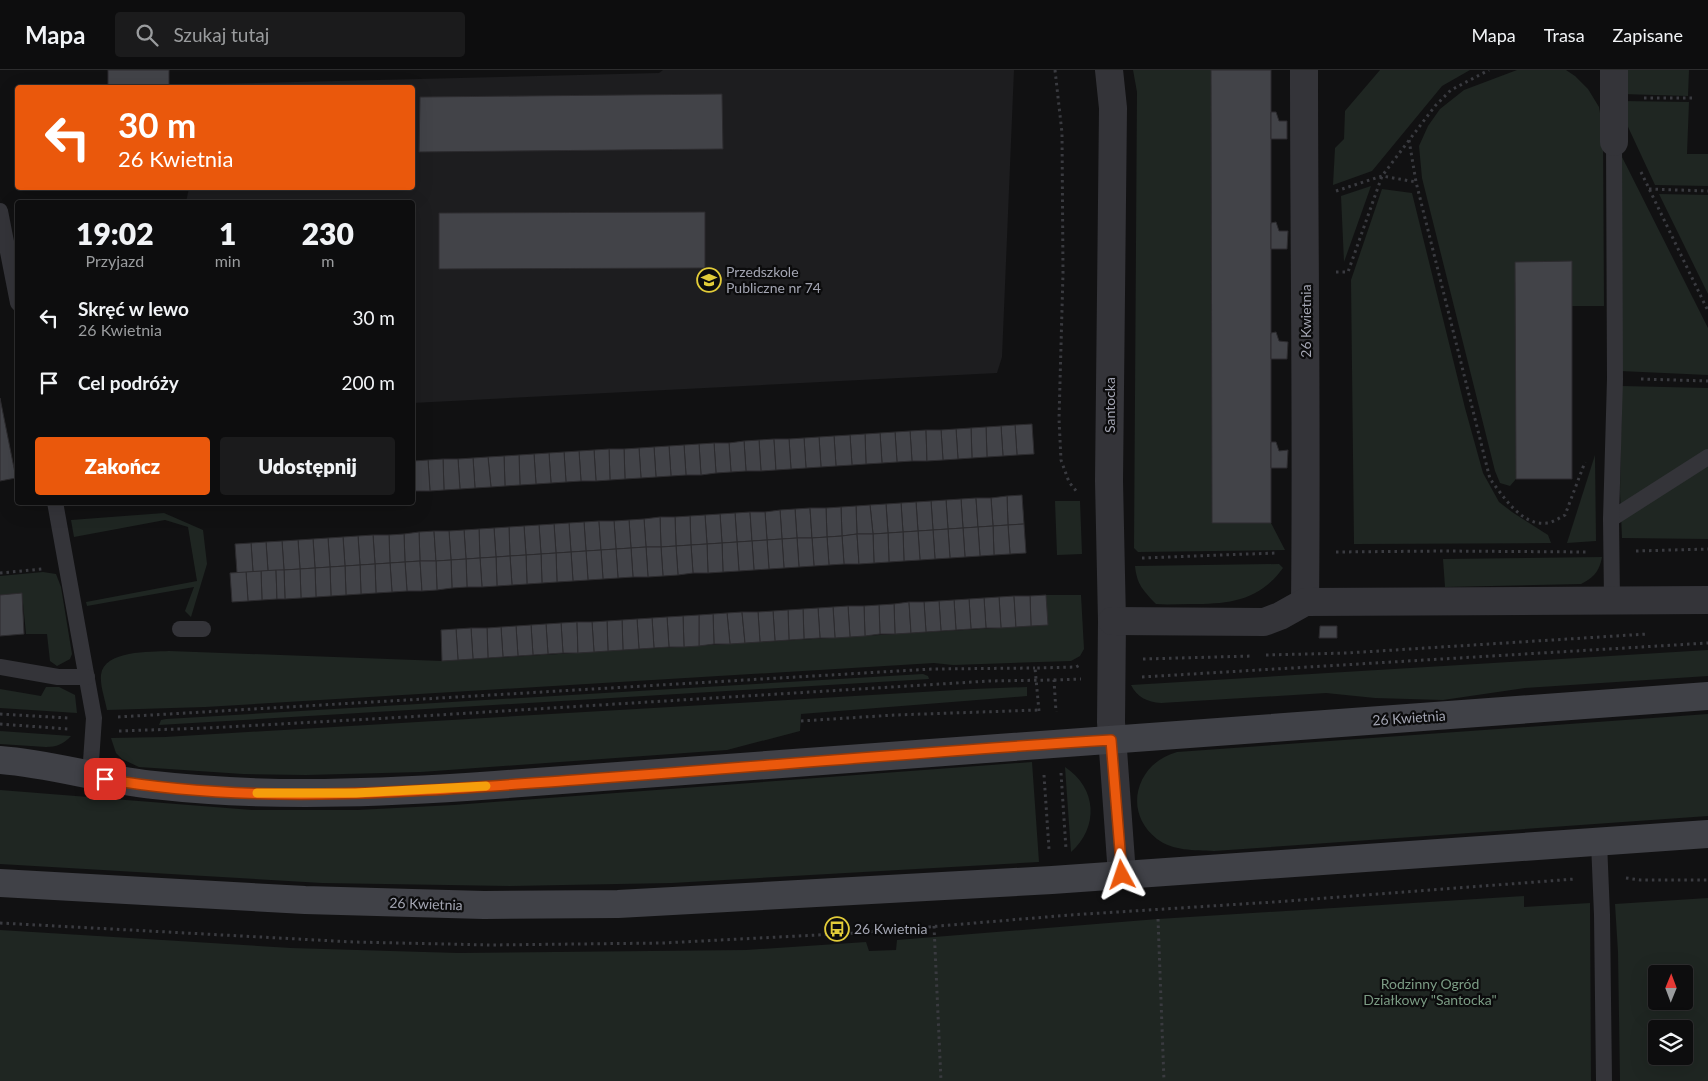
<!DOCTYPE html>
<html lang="pl">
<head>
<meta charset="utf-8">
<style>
	:root { --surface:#0d0d0e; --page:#1b1b1c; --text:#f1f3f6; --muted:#9a9c9e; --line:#2d2d2e; --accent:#ea580c }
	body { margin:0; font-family:Lato,sans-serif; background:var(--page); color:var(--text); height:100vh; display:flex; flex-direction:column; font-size:19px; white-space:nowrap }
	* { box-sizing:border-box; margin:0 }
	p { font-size:16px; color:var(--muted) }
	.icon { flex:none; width:28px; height:28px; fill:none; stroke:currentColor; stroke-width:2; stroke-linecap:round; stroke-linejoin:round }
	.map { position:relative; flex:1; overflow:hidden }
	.sheet { position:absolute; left:15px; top:130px; width:400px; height:305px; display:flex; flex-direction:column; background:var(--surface); border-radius:5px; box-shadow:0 5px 20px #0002,0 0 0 1px var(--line) }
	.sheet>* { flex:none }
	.hud { position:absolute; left:15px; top:15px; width:400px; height:105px; border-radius:5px; box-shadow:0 5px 20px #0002,0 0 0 1px var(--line); background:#ea580c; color:#fff; overflow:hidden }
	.needle { width:32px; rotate:1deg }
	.buttons { position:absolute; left:1648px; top:895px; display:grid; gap:10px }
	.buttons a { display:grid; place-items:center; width:45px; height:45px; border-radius:5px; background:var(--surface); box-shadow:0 5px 20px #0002,0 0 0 1px var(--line); font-size:25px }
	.pin { position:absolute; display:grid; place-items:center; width:42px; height:42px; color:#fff; margin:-21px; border-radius:10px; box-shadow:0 2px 8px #0006 }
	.me { position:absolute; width:55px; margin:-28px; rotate:355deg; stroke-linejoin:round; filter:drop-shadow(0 0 4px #0008) }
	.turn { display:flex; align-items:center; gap:18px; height:105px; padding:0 20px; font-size:22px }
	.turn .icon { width:65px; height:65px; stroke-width:2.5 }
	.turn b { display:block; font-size:35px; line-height:42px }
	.eta { display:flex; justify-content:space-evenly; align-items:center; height:85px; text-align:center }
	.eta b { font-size:30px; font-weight:800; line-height:35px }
	.button { display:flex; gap:10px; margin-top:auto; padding:10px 20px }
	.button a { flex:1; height:58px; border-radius:5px; background:var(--accent); color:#fff; font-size:20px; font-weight:800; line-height:58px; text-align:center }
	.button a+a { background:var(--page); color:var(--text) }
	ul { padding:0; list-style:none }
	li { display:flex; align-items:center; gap:15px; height:65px; padding:0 20px }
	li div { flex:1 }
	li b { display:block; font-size:19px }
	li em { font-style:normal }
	header { display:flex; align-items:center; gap:30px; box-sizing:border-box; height:70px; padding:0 25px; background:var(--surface); border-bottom:1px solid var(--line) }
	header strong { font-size:24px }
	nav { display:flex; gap:28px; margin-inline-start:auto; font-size:18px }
	.search { width:350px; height:45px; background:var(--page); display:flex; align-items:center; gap:12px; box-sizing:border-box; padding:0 18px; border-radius:5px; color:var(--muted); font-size:19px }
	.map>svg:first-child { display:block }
</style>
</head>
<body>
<header>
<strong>Mapa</strong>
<div class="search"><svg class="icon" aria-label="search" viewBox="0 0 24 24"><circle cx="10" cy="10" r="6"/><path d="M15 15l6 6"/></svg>Szukaj tutaj</div>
<nav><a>Mapa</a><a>Trasa</a><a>Zapisane</a></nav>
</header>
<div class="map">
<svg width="1708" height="1011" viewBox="0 0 1708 1011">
	<rect width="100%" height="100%" fill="#111112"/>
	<path fill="#1d1d1f" d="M663,0h351l-12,287 -5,16 -584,30 -1,-201h-226l3,-14h223v-100l-201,-1 1,-3 447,-11z"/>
	<g fill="#1f2622" fill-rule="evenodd">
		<path d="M1133,0h78l1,452 59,1 14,27 -147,2 -4,-4 3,-456z"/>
		<path d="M1380,0h90l-28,16 -70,85 -39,14 2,-37 9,-9 1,-28z"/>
		<path d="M1517,0h49l9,6 13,13 11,18 4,24 1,175h-32v-45l-57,1 1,217 -6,7 -10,-3 -5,-12 -73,-293 -3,-32 9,-20 12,-17 24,-19z"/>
		<path d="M1621,0h68l-1,26 -66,-2z"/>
		<path d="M1622,31l67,1 -2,52h21v32l-53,-1 -32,-69z"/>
		<path d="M1620,83l88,175v47l-88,-4z"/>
		<path d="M1371,116l-27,76 -3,-66z"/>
		<path d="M1382,119l30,4 53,215 18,65 16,29 13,10 36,23 3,8 -197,1 -3,-264z"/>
		<path d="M1659,124l49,1v99z"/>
		<path d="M1622,316l86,2v151l-86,-1 -2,-46z"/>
		<path d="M1595,385l1,86 -29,2z"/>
		<path d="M1055,431h25l2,53 -25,1z"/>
		<path d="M164,443l39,17 4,34 -16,53 -6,-6 9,-24 -107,19 -1,-4 111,-21 -9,-54 -23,-7 -91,17 -3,-17z"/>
		<path d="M1602,487c-3,15 -8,20 -21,27l-136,3 -2,-28z"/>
		<path d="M1279,494l4,4c-24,33 -54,36 -92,36 -12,0 -24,1 -35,0 -13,-14 -19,-19 -21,-38z"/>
		<path d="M43,502l13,2 5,13 11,67 -2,5 -13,7 -7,-5 -3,-27h-21l-4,-41 -22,2v-19z"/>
		<path d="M1046,525h35l3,54 -4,7 -9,5 -118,4 -19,-2 -729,44 -98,3c-2,-11 -7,-24 -6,-35 3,-25 49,-23 68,-24l273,10 605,-36z"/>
		<path d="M1708,580v26l-183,12 -82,12 -68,-2 -49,-5 -165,10c-14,-1 -24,-6 -30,-18z"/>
		<path d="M923,604l5,2 1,3 -770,46 2,-5 5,-1z"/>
		<path d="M46,617h13l16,8 2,18 -77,-5v-19l41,7z"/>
		<path d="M1027,617v9l-226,18 -1,17 -73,19 -306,22 -115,3 -63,-1 -104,-7 -17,-8 -6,-6 -5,-15 54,-1 808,-48z"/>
		<path d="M1708,644v102l-494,35c-20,-1 -41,0 -57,-12 -35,-27 -21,-76 20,-87z"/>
		<path d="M0,661l71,5c-7,8 -15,11 -25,11l-46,-3z"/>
		<path d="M1032,692l7,100 -367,21 -162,3 -188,-3 -322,-19v-74l252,20h105l97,-5z"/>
		<path d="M1065,697c32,21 34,60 6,85z"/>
		<path d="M1524,826v11l66,-4 1,178h-1591v-151l291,18 167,5 288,-3 120,-8 3,9 27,-1 1,-10 261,-21z"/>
		<path d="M1708,828v183h-88l-2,-129 -3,-48zM1656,904h28v27h-28zM1656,959h28v27h-28z"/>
	</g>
	<g fill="#424348" stroke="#2c2b2e">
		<rect x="108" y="0" width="61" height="18"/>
		<path d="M1211,0h60v453h-59z"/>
		<path d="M722,24l1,55 -304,3 1,-55z"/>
		<path d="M1271,42h5l3,9h8v18h-16z"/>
		<path d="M705,142v56l-266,1v-56z"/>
		<path d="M1276,152l3,9h9l-1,18h-16v-26z"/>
		<path d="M1572,191v218h-56l-1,-217z"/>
		<path d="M1276,262l3,9 9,1 -1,17h-16v-26z"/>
		<path d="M0,328l16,80 -16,3z"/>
		<path d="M1032,354l2,30 -17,1 -2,-30z"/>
		<path d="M1015,355l2,30 -14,1 -2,-30z"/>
		<path d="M1001,356l2,30 -16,1 -1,-30z"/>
		<path d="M986,357l1,30 -15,1 -1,-30z"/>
		<path d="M971,358l1,30 -14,1 -2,-30z"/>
		<path d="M956,359l2,30 -15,1 -2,-30z"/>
		<path d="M926,360l1,31h-15l-2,-30z"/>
		<path d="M926,360h15l2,30 -16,1z"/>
		<path d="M910,361l2,30 -15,1 -2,-30z"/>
		<path d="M895,362l2,30 -15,1 -2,-30z"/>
		<path d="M880,363l2,30 -16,1 -1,-30z"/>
		<path d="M865,364l1,30 -14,1 -2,-30z"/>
		<path d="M850,365l2,30 -16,1 -2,-30z"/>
		<path d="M834,366l2,30 -15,1 -2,-30z"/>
		<path d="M819,367l2,30 -15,1 -2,-30z"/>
		<path d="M804,368l2,30 -15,1 -2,-30z"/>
		<path d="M774,369l2,31 -15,1 -2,-31z"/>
		<path d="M774,369h15l2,30 -15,1z"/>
		<path d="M759,370l2,31h-15l-2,-30z"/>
		<path d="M744,371l2,30 -15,1 -2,-29z"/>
		<path d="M1271,372h5l3,9 9,-1 -1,18h-16z"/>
		<path d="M714,373h15l2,29 -15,1z"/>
		<path d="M714,373l2,30 -15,2 -2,-31z"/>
		<path d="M699,374l2,31h-15l-2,-30z"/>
		<path d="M684,375l2,30 -15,1 -2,-30z"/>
		<path d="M669,376l2,30 -15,1 -2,-30z"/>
		<path d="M654,377l2,30 -15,1 -2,-30z"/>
		<path d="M639,378l2,30 -16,1 -1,-30z"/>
		<path d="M609,379h15l1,30 -15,1z"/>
		<path d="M609,379l1,31 -14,1 -2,-31z"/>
		<path d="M594,380l2,31h-15l-2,-30z"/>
		<path d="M579,381l2,30 -15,1 -2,-30z"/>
		<path d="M564,382l2,30 -15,1 -2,-30z"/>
		<path d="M549,383l2,30 -15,1 -2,-30z"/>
		<path d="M534,384l2,30 -16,1 -1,-30z"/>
		<path d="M519,385l1,30 -15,1 -1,-30z"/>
		<path d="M504,386l1,30 -14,1 -3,-30z"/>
		<path d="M488,387l3,30 -16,1 -2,-30z"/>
		<path d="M473,388l2,30 -15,1 -2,-30z"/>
		<path d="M443,389h15l2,30 -16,1z"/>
		<path d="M443,389l1,31 -14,1 -2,-31z"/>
		<path d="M428,390l2,31h-15l-2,-30z"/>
		<path d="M1022,425l2,29 -16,1 -1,-29z"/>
		<path d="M1007,426l1,29 -15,1 -2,-28z"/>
		<path d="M976,428l2,29 -15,1 -2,-29z"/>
		<path d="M976,428h15l2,28 -15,1z"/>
		<path d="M961,429l2,29 -15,1 -2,-29z"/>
		<path d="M946,430l2,29 -15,1 -2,-29z"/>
		<path d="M931,431l2,29 -15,1 -2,-29z"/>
		<path d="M916,432l2,29 -15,1 -2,-29z"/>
		<path d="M901,433l2,29 -15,1 -2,-29z"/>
		<path d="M886,434l2,29 -15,1 -3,-29z"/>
		<path d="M870,435l3,29h-16l-1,-28z"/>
		<path d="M856,436l1,28 -15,2 -1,-29z"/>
		<path d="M841,437l1,29 -15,1 -1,-29z"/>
		<path d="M810,438l2,30h-15l-2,-29z"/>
		<path d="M810,438h16l1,29 -15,1z"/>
		<path d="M795,439l2,29 -15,1 -2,-29z"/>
		<path d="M780,440l2,29 -15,1 -2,-28z"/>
		<path d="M750,442l2,29 -15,1 -2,-29z"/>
		<path d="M750,442h15l2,28 -15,1z"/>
		<path d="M735,443l2,29 -15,1 -2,-29z"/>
		<path d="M720,444l2,29 -15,1 -2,-29z"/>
		<path d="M705,445l2,29 -16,1 -1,-29z"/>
		<path d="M690,446l1,29 -15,1 -1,-29z"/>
		<path d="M660,447h15l1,29 -15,1z"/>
		<path d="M660,447l1,30h-15l-2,-28z"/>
		<path d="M644,449l2,28 -15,1 -2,-28z"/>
		<path d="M629,450l2,28 -15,1 -2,-28z"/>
		<path d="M599,451l2,29 -15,1 -2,-29z"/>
		<path d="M599,451h15l2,28 -15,1z"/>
		<path d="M584,452l2,29 -15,1 -2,-29z"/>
		<path d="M569,453l2,29 -15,1 -2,-29z"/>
		<path d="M554,454l2,29 -15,1 -2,-29z"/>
		<path d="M1024,454l2,29 -16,1 -2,-29z"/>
		<path d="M539,455l2,29 -15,1 -2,-29z"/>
		<path d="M1008,455l2,29 -16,1 -1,-29z"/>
		<path d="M524,456l2,29 -16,1 -1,-29z"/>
		<path d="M993,456l1,29 -14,1 -2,-29z"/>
		<path d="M509,457l1,29 -14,1 -2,-29z"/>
		<path d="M978,457l2,29 -15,1 -2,-29z"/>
		<path d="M494,458l2,29 -16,1 -1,-29z"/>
		<path d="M963,458l2,29 -15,1 -2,-29z"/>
		<path d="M479,459l1,29 -14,1 -2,-29z"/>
		<path d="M948,459l2,29 -15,1 -2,-29z"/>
		<path d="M464,460l2,29 -15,1 -2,-29z"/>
		<path d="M933,460l2,29 -15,1 -2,-29z"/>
		<path d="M434,461l2,30h-16l-1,-29z"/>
		<path d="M434,461h15l2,29 -15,1z"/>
		<path d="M918,461l2,29 -16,1 -1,-29z"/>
		<path d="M419,462l1,29 -15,1 -1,-28z"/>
		<path d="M903,462l1,29 -15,1 -1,-29z"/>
		<path d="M888,463l1,29 -15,1 -1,-29z"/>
		<path d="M404,464l1,28 -15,1 -1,-28z"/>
		<path d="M857,464l2,30h-15l-2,-28z"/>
		<path d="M857,464h16l1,29 -15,1z"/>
		<path d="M373,465h16l1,28 -15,1z"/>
		<path d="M373,465l2,29 -15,1 -2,-29z"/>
		<path d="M358,466l2,29 -15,1 -2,-29z"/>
		<path d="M842,466l2,28 -15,1 -2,-28z"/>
		<path d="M343,467l2,29 -15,1 -2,-29z"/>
		<path d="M827,467l2,28 -15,1 -2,-28z"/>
		<path d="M328,468l2,29 -15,1 -2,-29z"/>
		<path d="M797,468h15l2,28 -15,1z"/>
		<path d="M797,468l2,29 -15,1 -2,-29z"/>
		<path d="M313,469l2,29 -15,1 -2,-29z"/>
		<path d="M782,469l2,29 -15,1 -2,-29z"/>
		<path d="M298,470l2,29 -16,1 -2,-29z"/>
		<path d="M767,470l2,29 -15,1 -2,-29z"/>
		<path d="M282,471l2,29 -16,1 -2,-29z"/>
		<path d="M752,471l2,29 -15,1 -2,-29z"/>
		<path d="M266,472l2,29 -15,1 -2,-29z"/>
		<path d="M737,472l2,29 -16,1 -1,-29z"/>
		<path d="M251,473l2,29 -16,1 -2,-29z"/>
		<path d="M722,473l1,29 -15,1 -1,-29z"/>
		<path d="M707,474l1,29h-15l-2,-28z"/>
		<path d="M691,475l2,28 -15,2 -2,-29z"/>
		<path d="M676,476l2,29 -15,1 -2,-29z"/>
		<path d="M646,477h15l2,29 -15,1z"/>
		<path d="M646,477l2,30h-15l-2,-29z"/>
		<path d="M631,478l2,29 -15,1 -2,-29z"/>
		<path d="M616,479l2,29 -15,1 -2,-29z"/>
		<path d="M601,480l2,29 -15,1 -2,-29z"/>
		<path d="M586,481l2,29 -15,1 -2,-29z"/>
		<path d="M571,482l2,29 -16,1 -1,-29z"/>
		<path d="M556,483l1,29 -15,1 -1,-29z"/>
		<path d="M541,484l1,29 -15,1 -1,-29z"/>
		<path d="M526,485l1,29 -15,1 -2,-29z"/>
		<path d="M510,486l2,29 -15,1 -1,-29z"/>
		<path d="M496,487l1,29 -15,1 -2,-29z"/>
		<path d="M480,488l2,29h-15l-1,-28z"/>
		<path d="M466,489l1,28 -15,1 -1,-28z"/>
		<path d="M451,490l1,28 -15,2 -1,-29z"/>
		<path d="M420,491l2,30h-15l-2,-29z"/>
		<path d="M420,491h16l1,29 -15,1z"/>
		<path d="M405,492l2,29 -15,1 -2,-29z"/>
		<path d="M390,493l2,29 -16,1 -1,-29z"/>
		<path d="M375,494l1,29 -15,1 -1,-29z"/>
		<path d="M360,495l1,29 -15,1 -1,-29z"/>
		<path d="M345,496l1,29 -15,1 -1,-29z"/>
		<path d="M330,497l1,29 -15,1 -1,-29z"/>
		<path d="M315,498l1,29 -15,1 -1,-29z"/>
		<path d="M300,499l1,29 -16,1 -1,-29z"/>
		<path d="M276,500l1,29 -15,1 -1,-29z"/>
		<path d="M276,500h8l1,29h-8z"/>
		<path d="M261,501l1,29 -14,1 -2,-29z"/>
		<path d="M246,502l2,29 -16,1 -2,-29z"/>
		<path d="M22,523l2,41 -24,2v-41z"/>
		<path d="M1046,525l2,30 -17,1 -1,-30z"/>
		<path d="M1014,526l2,31 -15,1 -2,-31z"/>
		<path d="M1014,526h16l1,30 -15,1z"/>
		<path d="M999,527l2,31h-15l-2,-30z"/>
		<path d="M984,528l2,30 -15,1 -2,-30z"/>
		<path d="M969,529l2,30 -15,1 -2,-30z"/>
		<path d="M954,530l2,30 -15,1 -2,-30z"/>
		<path d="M939,531l2,30 -15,1 -2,-30z"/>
		<path d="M909,532l2,31 -16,1 -1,-30z"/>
		<path d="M909,532h15l2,30 -15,1z"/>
		<path d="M894,534l1,30h-15l-1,-29z"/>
		<path d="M879,535l1,29 -15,2 -1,-30z"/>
		<path d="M848,536h16l1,30 -15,1z"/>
		<path d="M848,536l2,31 -15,1 -2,-31z"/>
		<path d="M833,537l2,31h-15l-2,-30z"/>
		<path d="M818,538l2,30 -16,1 -1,-30z"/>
		<path d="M803,539l1,30 -15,1 -1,-30z"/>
		<path d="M788,540l1,30 -14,1 -2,-30z"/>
		<path d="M773,541l2,30 -15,1 -2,-30z"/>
		<path d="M742,542l3,31 -15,1 -3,-31z"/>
		<path d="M742,542h16l2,30 -15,1z"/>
		<path d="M727,543l3,31h-16l-1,-30z"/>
		<path d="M713,544l1,30 -15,2v-31z"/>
		<path d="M699,545v31l-15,1 -1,-31z"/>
		<path d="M683,546l1,31h-15l-2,-30z"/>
		<path d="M667,547l2,30 -15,1 -2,-30z"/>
		<path d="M652,548l2,30 -15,1 -2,-30z"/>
		<path d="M637,549l2,30 -16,1 -1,-30z"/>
		<path d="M622,550l1,30 -15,1 -1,-30z"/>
		<path d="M607,551l1,30 -14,1 -2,-30z"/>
		<path d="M577,552l1,31h-15l-2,-30z"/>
		<path d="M577,552h15l2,30 -16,1z"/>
		<path d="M561,553l2,30 -15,1 -2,-30z"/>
		<path d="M546,554l2,30 -15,1 -2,-30z"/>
		<path d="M531,555l2,30 -15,1 -2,-30z"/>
		<path d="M516,556l2,30 -15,1 -2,-30z"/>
		<path d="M1320,556h17v12h-18z"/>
		<path d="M501,557l2,30 -15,1 -1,-30z"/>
		<path d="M471,558h16l1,30 -15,1z"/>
		<path d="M471,558l2,31 -15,1 -2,-31z"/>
		<path d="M456,559l2,31 -16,1 -1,-31z"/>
	</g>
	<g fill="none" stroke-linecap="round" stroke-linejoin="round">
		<g stroke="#3a3b40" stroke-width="3" stroke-dasharray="2.5 4" stroke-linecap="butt">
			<path d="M1055,0l7,63 1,140 -4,146 2,41 8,22 8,10"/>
			<path d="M1644,28h50"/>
			<path d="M1409,70l7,42 74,297c14,18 31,47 57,44 5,0 12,-5 18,-8l20,-53"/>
			<path d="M1641,102l67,139"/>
			<path d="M1649,119l59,2"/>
			<path d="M1336,121l46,-15 34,6"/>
			<path d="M1336,202h12l34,-96 53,-70 16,-16 38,-20"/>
			<path d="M1641,309l67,2"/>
			<path d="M1636,481l72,-2"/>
			<path d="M1336,482l107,-1 144,1"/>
			<path d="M1142,488l134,-5"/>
			<path d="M0,503l42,-4"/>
			<path d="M1266,585l81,-2 300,-19"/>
			<path d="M1143,589l109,-3"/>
			<path d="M1142,607l566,-34"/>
			<path d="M1054,610l27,-1"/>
			<path d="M1039,641l-4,-43 41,-1 4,-2"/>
			<path d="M0,644l69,4"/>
			<path d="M118,647l814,-48 103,-1"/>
			<path d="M801,651l94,-6 144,-5"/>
			<path d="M0,654l68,5"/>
			<path d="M119,661l88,-3 182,-10 600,-37 65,-1 2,32"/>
			<path d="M1061,703l5,76"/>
			<path d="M1044,705l5,74"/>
			<path d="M1626,808l14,2h68"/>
			<path d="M1158,849l6,162"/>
			<path d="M0,853l353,19 138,3 172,-2 193,-10 214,-18 204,-13 301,-23"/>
			<path d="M934,856l7,155"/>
		</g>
		<g stroke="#343439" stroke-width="16">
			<path d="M0,141l18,92"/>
			<path d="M55,432l39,216 -4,58"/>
			<path d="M1611,449l97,-62"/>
			<path d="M1612,530l-1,-81 4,-140 -1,-237"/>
			<path d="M180,559h23"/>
			<path d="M0,597l58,10h29"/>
			<path d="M1599,772l3,73 2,166"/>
		</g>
		<g stroke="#343439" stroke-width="28">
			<path d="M1109,0l4,38 -4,373 3,140 -1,101 11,153"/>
			<path d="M1304,0c0,177 3,354 1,532"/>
			<path d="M1614,72v-72"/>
			<path d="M1112,551l152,1 16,-6 25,-14 403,-2"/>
		</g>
		<g stroke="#404147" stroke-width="28">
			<path d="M0,690c52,4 102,20 154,25 114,13 227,8 341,0l1213,-89"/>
			<path d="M0,813l305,17 179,5 134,-1 434,-24 656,-46"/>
		</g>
	</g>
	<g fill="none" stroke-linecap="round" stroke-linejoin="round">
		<g stroke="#983908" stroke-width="12">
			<path id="route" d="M105,709c155,27 314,12 470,1 179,-13 357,-29 536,-40l11,135"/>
		</g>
		<use href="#route" stroke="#ea580c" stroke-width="9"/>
		<path stroke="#f59e0b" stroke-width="9" d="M257,723h99l130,-7"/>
	</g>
	<defs>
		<g id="school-ring" transform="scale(1.25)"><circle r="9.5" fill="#0c0c0d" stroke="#e2cc39" stroke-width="1.5"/><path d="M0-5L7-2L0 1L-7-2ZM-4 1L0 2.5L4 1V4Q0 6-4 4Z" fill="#e2cc39"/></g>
		<g id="bus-ring" transform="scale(1.25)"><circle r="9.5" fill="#0c0c0d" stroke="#e2cc39" stroke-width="1.5"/><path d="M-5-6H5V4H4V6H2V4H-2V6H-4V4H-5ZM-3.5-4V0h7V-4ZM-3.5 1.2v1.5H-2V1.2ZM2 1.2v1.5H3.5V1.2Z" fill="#e2cc39"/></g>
	</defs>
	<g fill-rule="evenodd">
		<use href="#school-ring" x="709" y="210"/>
		<use href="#bus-ring" x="837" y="859"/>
	</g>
	<g text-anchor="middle" stroke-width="4.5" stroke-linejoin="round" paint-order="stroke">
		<g font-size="14" fill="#a3a5b2" stroke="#0c0c0d" text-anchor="start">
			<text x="726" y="207">Przedszkole<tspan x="726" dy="16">Publiczne nr 74</tspan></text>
			<text x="854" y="864">26 Kwietnia</text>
		</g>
		<g font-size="14" fill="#a3a5b2" stroke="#0c0c0d">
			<text transform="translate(1306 251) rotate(-90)" y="5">26 Kwietnia</text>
			<text transform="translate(1110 335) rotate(-90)" y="5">Santocka</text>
			<text transform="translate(1409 648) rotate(-4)" y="5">26 Kwietnia</text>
			<text transform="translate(426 834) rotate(2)" y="5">26 Kwietnia</text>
		</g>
		<g font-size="14" fill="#7b9b84" stroke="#0c0c0d">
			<text x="1430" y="919">Rodzinny Ogród<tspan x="1430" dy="16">Działkowy "Santocka"</tspan></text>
		</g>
	</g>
</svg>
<div class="buttons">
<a><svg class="needle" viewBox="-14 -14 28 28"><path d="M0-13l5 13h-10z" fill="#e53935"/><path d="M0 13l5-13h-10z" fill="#9a9c9e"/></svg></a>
<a><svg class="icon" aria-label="layers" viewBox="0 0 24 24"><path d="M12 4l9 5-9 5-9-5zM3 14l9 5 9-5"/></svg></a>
</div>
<div class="pin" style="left:105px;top:709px;background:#d93025"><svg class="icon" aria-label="arrive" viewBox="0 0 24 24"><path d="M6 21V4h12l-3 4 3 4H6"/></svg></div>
<svg class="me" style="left:1122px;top:805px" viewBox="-20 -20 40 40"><path d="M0-17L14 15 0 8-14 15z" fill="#ea580c" stroke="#fff" stroke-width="4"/></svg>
<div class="hud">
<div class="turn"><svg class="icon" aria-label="left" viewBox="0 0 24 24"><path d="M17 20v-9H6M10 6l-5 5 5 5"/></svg><div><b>30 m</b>26 Kwietnia</div></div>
</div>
<section class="sheet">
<div class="eta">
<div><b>19:02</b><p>Przyjazd</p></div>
<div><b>1</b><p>min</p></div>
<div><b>230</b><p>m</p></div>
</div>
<ul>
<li><svg class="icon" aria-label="left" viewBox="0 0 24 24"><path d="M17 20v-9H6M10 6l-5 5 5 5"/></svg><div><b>Skręć w lewo</b><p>26 Kwietnia</p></div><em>30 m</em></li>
<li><svg class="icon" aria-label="arrive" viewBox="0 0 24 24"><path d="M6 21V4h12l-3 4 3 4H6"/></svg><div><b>Cel podróży</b></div><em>200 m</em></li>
</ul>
<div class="button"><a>Zakończ</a><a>Udostępnij</a></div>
</section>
</div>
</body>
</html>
